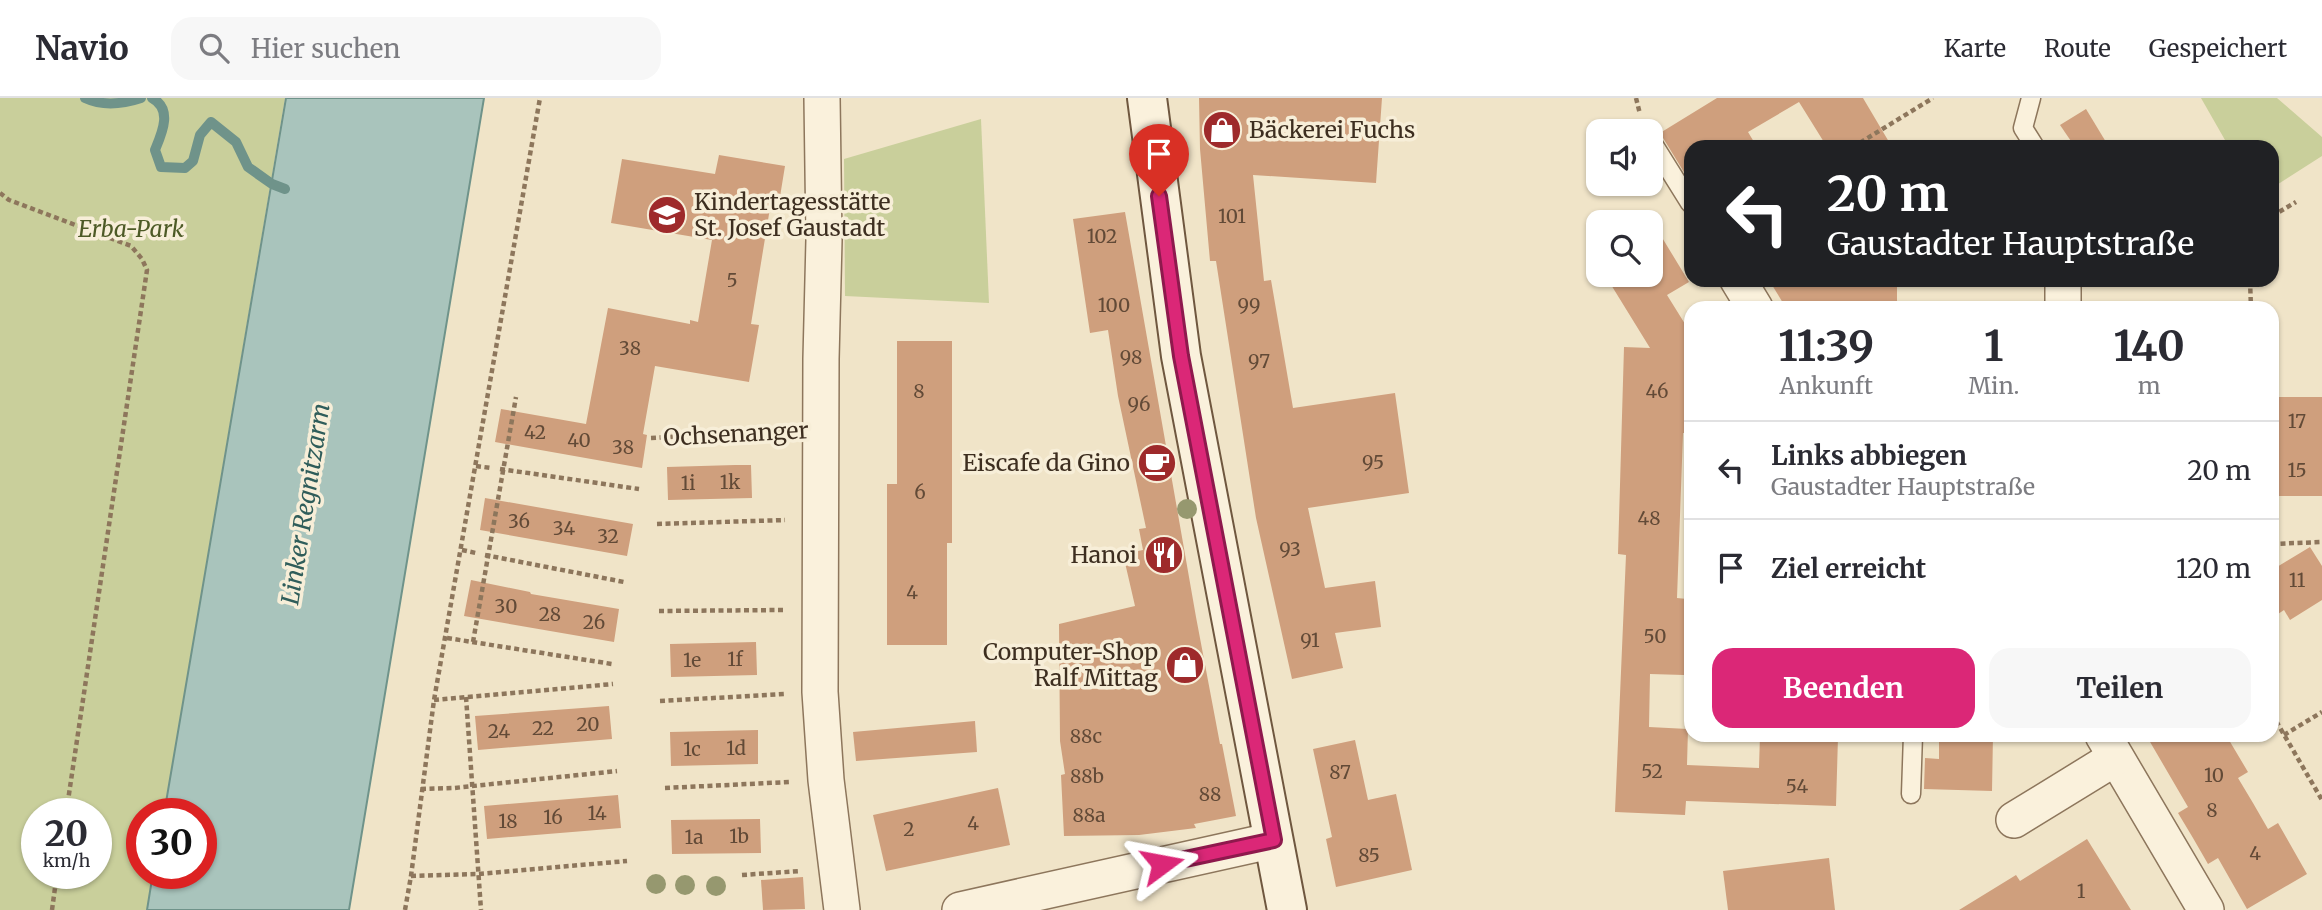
<!DOCTYPE html>
<html lang="de">
<head>
<meta charset="utf-8">
<style>
	:root { --surface:#fff; --page:#f7f7f7; --text:#2b2b33; --muted:#7c7c81; --line:#e1e1e2; --accent:#db2777 }
	body { margin:0; font-family:Merriweather,serif; background:var(--page); color:var(--text); height:100vh; display:flex; flex-direction:column; font-size:26px; white-space:nowrap }
	* { box-sizing:border-box; margin:0 }
	p { font-size:23px; color:var(--muted) }
	.icon { flex:none; width:38px; height:38px; fill:none; stroke:currentColor; stroke-width:2; stroke-linecap:round; stroke-linejoin:round }
	.map { position:relative; flex:1; overflow:hidden }
	.sheet { position:absolute; left:1684px; top:203px; width:595px; height:441px; display:flex; flex-direction:column; background:var(--surface); border-radius:21px; box-shadow:0 2px 5px #0004 }
	.sheet>* { flex:none }
	.banner { position:absolute; left:1684px; top:42px; width:595px; height:147px; border-radius:21px; box-shadow:0 2px 5px #0004; background:#202124; color:#fff; overflow:hidden }
	.fabs { position:absolute; left:1586px; top:21px; display:grid; gap:14px }
	.fabs a { display:grid; place-items:center; width:77px; height:77px; border-radius:14px; background:var(--surface); box-shadow:0 2px 5px #0004; font-size:35px }
	.speed { position:absolute; left:21px; top:700px; display:flex; gap:14px; font-size:35px; font-weight:700; text-align:center }
	.speed>* { display:grid; place-content:center; width:91px; height:91px; border-radius:50%; background:var(--surface); box-shadow:0 2px 5px #0004; line-height:1 }
	.speed small { font-size:18px; font-weight:400 }
	.speed .limit { border:10px solid #d22; background:#fff; color:#111 }
	.pin { position:absolute; display:grid; place-items:center; width:60px; height:60px; color:#fff; margin:-72px -30px; border-radius:50% 50% 50% 0; rotate:-45deg; box-shadow:0 0 7px #0007 }
	.pin .icon { rotate:45deg }
	.me { position:absolute; width:77px; margin:-38px; rotate:77deg; stroke-linejoin:round; filter:drop-shadow(0 0 5px #0008) }
	.turn { display:flex; align-items:center; gap:24px; height:147px; padding:0 28px; font-size:32px }
	.turn .icon { width:91px; height:91px; stroke-width:2.5 }
	.turn b { display:block; font-size:49px; line-height:60px }
	.eta { display:flex; justify-content:space-evenly; align-items:center; height:119px; text-align:center }
	.eta b { font-size:42px; font-weight:700; line-height:49px }
	.action { display:flex; gap:14px; margin-top:auto; padding:14px 28px }
	.action a { flex:1; height:80px; border-radius:21px; background:var(--accent); color:#fff; font-size:28px; font-weight:700; line-height:80px; text-align:center }
	.action a+a { background:var(--page); color:var(--text) }
	ul { padding:0; list-style:none }
	li { display:flex; align-items:center; gap:21px; height:98px; padding:0 28px; border-top:2px solid var(--line) }
	li div { flex:1 }
	li b { display:block; font-size:26px }
	li em { font-style:normal }
	header { display:flex; align-items:center; gap:42px; box-sizing:border-box; height:98px; padding:0 35px; background:var(--surface); border-bottom:2px solid var(--line) }
	header strong { font-size:33px }
	nav { display:flex; gap:38px; margin-inline-start:auto; font-size:24px }
	.search { width:490px; height:63px; background:var(--page); display:flex; align-items:center; gap:18px; box-sizing:border-box; padding:0 24px; border-radius:21px; color:var(--muted); font-size:26px }
	.map>svg:first-child { display:block }
</style>
</head>
<body>
<header>
<strong>Navio</strong>
<div class="search"><svg class="icon" aria-label="search" viewBox="0 0 24 24"><circle cx="10" cy="10" r="6"/><path d="M15 15l6 6"/></svg>Hier suchen</div>
<nav><a>Karte</a><a>Route</a><a>Gespeichert</a></nav>
</header>
<div class="map">
<svg width="2322" height="812" viewBox="0 0 2322 812">
	<rect width="100%" height="100%" fill="#f0e4c8"/>
	<g fill="#c9cf9b" fill-rule="evenodd">
		<path d="M0,0h285l-121,716h-22v59h11l-6,37h-147zM37,716h59v59h-59z"/>
		<path d="M2201,0h76l45,39v19l-50,32v-41h-43z"/>
		<path d="M981,21l8,184 -144,-7 -1,-137z"/>
	</g>
	<path fill="#a9c4bc" stroke="#6f938a" stroke-width="2" d="M286,0h198l-135,812h-202l6,-37h48v-59h-37z"/>
	<g fill="none" stroke-linecap="round" stroke-linejoin="round">
		<g stroke="#6f938a" stroke-width="10">
			<path d="M85,0c17,8 38,6 56,0"/>
			<path d="M152,0c21,11 10,35 3,52l6,17 24,1 8,-7 7,-26 11,-13 25,20 12,25 24,17 13,5"/>
		</g>
	</g>
	<g fill="#cf9f7d">
		<path d="M1199,0h183l-6,85 -123,-8 11,106 7,-1 22,128 102,-15 14,100 -101,15 17,80 50,-7 6,46 -46,6 8,35 -51,11 -36,-161 -40,-257h-6l-10,-112z"/>
		<path d="M1717,0h146l29,49h-65l-28,-45 -51,30 9,15h-67v35l-30,-49z"/>
		<path d="M2086,11l23,38h-34l-15,-22z"/>
		<path d="M719,57l66,11 -7,43 -8,-1 -19,116 8,1 -10,57 -94,-16 -12,68 4,1 -5,33 -147,-26 6,-33 85,15 22,-116 82,16v-4l8,2 14,-82 -101,-17 11,-64 93,15z"/>
		<path d="M1125,114l71,405 24,127h2l14,72 -42,8 2,4 -57,7 -75,1 -3,-61 4,-1 -5,-33 -1,-117 76,-18 -12,-52 20,-4 -4,-21 7,-1 -28,-132 -10,-66 -18,3 -17,-114z"/>
		<path d="M1655,128l34,56 -22,13 23,37v101h-7l-6,165 10,1 -3,76 -34,-1 -1,53 39,2 -1,36 72,3 1,-33 78,2 -2,69 -150,-5 -1,14 -70,-3 11,-257 -8,-1 6,-207 26,1 -45,-73h45v-47z"/>
		<path d="M1769,182l128,4v24h-111z"/>
		<path d="M897,243h55v202h-5v102h-60v-161h10z"/>
		<rect x="2272" y="299" width="50" height="99"/>
		<path d="M735,367h16l1,33 -84,2 -1,-33z"/>
		<path d="M485,400l148,26 -6,32 -147,-26z"/>
		<path d="M2310,449l12,19v34l-32,20 -6,-10 -12,8v-48z"/>
		<path d="M471,482l59,12 1,2 88,15 -5,33 -150,-26z"/>
		<path d="M756,544l1,33 -86,2 -1,-33z"/>
		<path d="M609,608l3,33 -134,11 -3,-34z"/>
		<path d="M975,623l2,31 -121,9 -3,-29z"/>
		<path d="M758,632v34l-87,2 -1,-34z"/>
		<path d="M1939,637h54l-1,56 -68,-2 1,-31 14,1z"/>
		<path d="M2146,637h80l22,37 -10,6 15,25 15,26 10,-6 29,51 -60,35 -29,-51 -10,6 -15,-26 -15,-25 10,-6z"/>
		<path d="M1355,642l13,60 28,-6 16,76 -76,17 -10,-48 6,-2 -19,-88z"/>
		<path d="M998,690l12,57 -124,26 -13,-56z"/>
		<path d="M618,697l3,33 -134,11 -3,-33z"/>
		<path d="M760,721l1,34 -89,1 -1,-34z"/>
		<path d="M2087,741l44,71h-172l57,-35 4,6z"/>
		<path d="M1829,760l6,52h-107l-5,-39z"/>
		<path d="M803,779l2,32 -42,1 -2,-30z"/>
	</g>
	<g fill="none" stroke-linecap="round" stroke-linejoin="round">
		<g stroke="#8d765c" stroke-width="21">
			<g id="lane">
				<path d="M2031,0l-8,30 12,19"/>
				<path d="M1650,41l40,64"/>
				<path d="M1911,696l2,-59"/>
			</g>
		</g>
		<g stroke="#8d765c" stroke-width="38">
			<g id="street">
				<path d="M822,0l2,142 -3,119 -1,333 6,88 16,130"/>
				<path d="M1738,182l17,28"/>
				<path d="M2063,182v28"/>
				<path d="M2103,637l103,175"/>
				<path d="M2014,722l101,-62"/>
				<path d="M960,812l314,-70"/>
			</g>
		</g>
		<g stroke="#6f573f" stroke-width="42">
			<path id="secondary" d="M1147,0l34,258 106,554"/>
		</g>
		<g stroke="#8d765c" stroke-width="4.5" stroke-dasharray="5 3.5" stroke-linecap="butt">
			<path d="M1636,0l4,16"/>
			<path d="M1853,49l80,-49"/>
			<path d="M0,95l9,7 122,46 11,13 5,11 -81,544"/>
			<path d="M2272,118l24,-14"/>
			<path d="M2250,182l1,28"/>
			<path d="M651,340l135,-7"/>
			<path d="M476,368l15,2"/>
			<path d="M500,371l139,20"/>
			<path d="M657,426l128,-4"/>
			<path d="M2272,446l50,-2"/>
			<path d="M462,452l14,3"/>
			<path d="M485,457l139,27"/>
			<path d="M659,513l125,-1"/>
			<path d="M447,540l165,26"/>
			<path d="M473,544l43,-245"/>
			<path d="M466,599l15,213"/>
			<path d="M434,602l179,-16"/>
			<path d="M660,603l125,-7"/>
			<path d="M2272,616l50,86"/>
			<path d="M2284,637l38,-23"/>
			<path d="M665,690l125,-6"/>
			<path d="M421,691l33,-1 163,-17"/>
			<path d="M742,777l59,-4"/>
			<path d="M411,778l67,-2 149,-13"/>
			<path d="M52,812l5,-37"/>
			<path d="M405,812l6,-34 23,-176 106,-602"/>
		</g>
		<use href="#lane" stroke="#faf1dc" stroke-width="18"/>
		<use href="#street" stroke="#faf1dc" stroke-width="35"/>
		<use href="#secondary" stroke="#faf1dc" stroke-width="38"/>
	</g>
	<g fill="#96986f">
		<circle cx="1187" cy="411" r="10"/>
		<circle cx="656" cy="786" r="10"/>
		<circle cx="685" cy="787" r="10"/>
		<circle cx="716" cy="788" r="10"/>
	</g>
	<g fill="none" stroke-linecap="round" stroke-linejoin="round">
		<g stroke="#8e194d" stroke-width="18">
			<path id="route" d="M1159,98l22,160 93,484 -112,24"/>
		</g>
		<use href="#route" stroke="#db2777" stroke-width="12"/>
	</g>
	<defs>
		<g id="shop-disc" transform="scale(2.0125)"><circle r="9.5" fill="#9e2a2b" stroke="#f7eed8"/><path d="M-5-2.5h2.3a2.7 3.5 0 0 1 5.4 0H5L5.5 6h-11ZM-1.5-2.5h3a1.5 2.3 0 0 0-3 0Z" fill="#fff"/></g>
		<g id="school-disc" transform="scale(2.0125)"><circle r="9.5" fill="#9e2a2b" stroke="#f7eed8"/><path d="M0-5L7-2L0 1L-7-2ZM-4 1L0 2.5L4 1V4Q0 6-4 4Z" fill="#fff"/></g>
		<g id="cafe-disc" transform="scale(2.0125)"><circle r="9.5" fill="#9e2a2b" stroke="#f7eed8"/><path d="M-5.5-4.5H6V0H3Q3 3.5 0 3.5H-2.5Q-5.5 3.5-5.5 0ZM3-3.2v2h1.7v-2ZM-6 4.5H4V6H-6Z" fill="#fff"/></g>
		<g id="restaurant-disc" transform="scale(2.0125)"><circle r="9.5" fill="#9e2a2b" stroke="#f7eed8"/><path d="M-5-6h1v4h1v-4h1v4h1v-4h1v5L-1.5 .5V6h-2V.5L-5-1ZM5-6V6H3V1.5H1.5Q1.5-4 5-6Z" fill="#fff"/></g>
	</defs>
	<g fill-rule="evenodd">
		<use href="#shop-disc" x="1222" y="32"/>
		<use href="#school-disc" x="667" y="117"/>
		<use href="#cafe-disc" x="1157" y="365"/>
		<use href="#restaurant-disc" x="1164" y="457"/>
		<use href="#shop-disc" x="1185" y="567"/>
	</g>
	<g text-anchor="middle" stroke-width="7" stroke-linejoin="round" paint-order="stroke">
		<g font-size="19" fill="#624a37">
			<text x="1232" y="125">101</text>
			<text x="1102" y="145">102</text>
			<text x="732" y="189">5</text>
			<text x="1114" y="214">100</text>
			<text x="1249" y="214">99</text>
			<text x="630" y="257">38</text>
			<text x="1131" y="266">98</text>
			<text x="1259" y="270">97</text>
			<text x="919" y="300">8</text>
			<text x="1657" y="300">46</text>
			<text x="1139" y="313">96</text>
			<text x="2297" y="330">17</text>
			<text x="535" y="341">42</text>
			<text x="579" y="349">40</text>
			<text x="623" y="356">38</text>
			<text x="1373" y="371">95</text>
			<text x="2297" y="379">15</text>
			<text x="730" y="391">1k</text>
			<text x="688" y="392">1i</text>
			<text x="920" y="401">6</text>
			<text x="1649" y="427">48</text>
			<text x="519" y="430">36</text>
			<text x="564" y="437">34</text>
			<text x="608" y="445">32</text>
			<text x="1290" y="458">93</text>
			<text x="2297" y="489">11</text>
			<text x="912" y="501">4</text>
			<text x="506" y="515">30</text>
			<text x="550" y="523">28</text>
			<text x="594" y="531">26</text>
			<text x="1655" y="545">50</text>
			<text x="1310" y="549">91</text>
			<text x="735" y="568">1f</text>
			<text x="692" y="569">1e</text>
			<text x="588" y="633">20</text>
			<text x="543" y="637">22</text>
			<text x="499" y="640">24</text>
			<text x="1086" y="645">88c</text>
			<text x="736" y="657">1d</text>
			<text x="692" y="658">1c</text>
			<text x="1652" y="680">52</text>
			<text x="1340" y="681">87</text>
			<text x="2214" y="684">10</text>
			<text x="1087" y="685">88b</text>
			<text x="1797" y="695">54</text>
			<text x="1210" y="703">88</text>
			<text x="2212" y="719">8</text>
			<text x="597" y="722">14</text>
			<text x="1089" y="724">88a</text>
			<text x="553" y="726">16</text>
			<text x="508" y="730">18</text>
			<text x="973" y="732">4</text>
			<text x="909" y="738">2</text>
			<text x="739" y="745">1b</text>
			<text x="694" y="746">1a</text>
			<text x="2255" y="762">4</text>
			<text x="1369" y="764">85</text>
			<text x="2081" y="800">1</text>
		</g>
		<g font-size="23" fill="#3d2e20" stroke="#f7eed8" text-anchor="end">
			<text x="1249" y="40" text-anchor="start">Bäckerei Fuchs</text>
			<text x="694" y="112" text-anchor="start">Kindertagesstätte<tspan x="694" dy="26">St. Josef Gaustadt</tspan></text>
			<text x="1130" y="373">Eiscafe da Gino</text>
			<text x="1137" y="465">Hanoi</text>
			<text x="1158" y="562">Computer-Shop<tspan x="1158" dy="26">Ralf Mittag</tspan></text>
		</g>
		<g font-size="23" font-style="italic" fill="#4d5a26" stroke="#f7eed8">
			<text x="131" y="139">Erba-Park</text>
		</g>
		<g font-size="23" fill="#3d2e20" stroke="#f7eed8">
			<text transform="translate(736 336) rotate(-3)" y="8">Ochsenanger</text>
		</g>
		<g font-size="24" font-style="italic" fill="#2f5d5a" stroke="#f7eed8">
			<text transform="translate(306 406) rotate(-81)" y="8">Linker Regnitzarm</text>
		</g>
	</g>
</svg>
<div class="fabs">
<a><svg class="icon" aria-label="sound" viewBox="0 0 24 24"><path d="M4 9h4l5-4v14l-5-4H4zM17 9q2 3 0 6"/></svg></a>
<a><svg class="icon" aria-label="search" viewBox="0 0 24 24"><circle cx="10" cy="10" r="6"/><path d="M15 15l6 6"/></svg></a>
</div>
<div class="speed"><div>20<small>km/h</small></div><div class="limit">30</div></div>
<div class="pin" style="left:1159px;top:98px;background:#d93025"><svg class="icon" aria-label="arrive" viewBox="0 0 24 24"><path d="M6 21V4h12l-3 4 3 4H6"/></svg></div>
<svg class="me" style="left:1162px;top:766px" viewBox="-20 -20 40 40"><path d="M0-17L14 15 0 8-14 15z" fill="#db2777" stroke="#fff" stroke-width="4"/></svg>
<div class="banner">
<div class="turn"><svg class="icon" aria-label="left" viewBox="0 0 24 24"><path d="M17 20v-9H6M10 6l-5 5 5 5"/></svg><div><b>20 m</b>Gaustadter Hauptstraße</div></div>
</div>
<section class="sheet">
<div class="eta">
<div><b>11:39</b><p>Ankunft</p></div>
<div><b>1</b><p>Min.</p></div>
<div><b>140</b><p>m</p></div>
</div>
<ul>
<li><svg class="icon" aria-label="left" viewBox="0 0 24 24"><path d="M17 20v-9H6M10 6l-5 5 5 5"/></svg><div><b>Links abbiegen</b><p>Gaustadter Hauptstraße</p></div><em>20 m</em></li>
<li><svg class="icon" aria-label="arrive" viewBox="0 0 24 24"><path d="M6 21V4h12l-3 4 3 4H6"/></svg><div><b>Ziel erreicht</b></div><em>120 m</em></li>
</ul>
<div class="action"><a>Beenden</a><a>Teilen</a></div>
</section>
</div>
</body>
</html>
